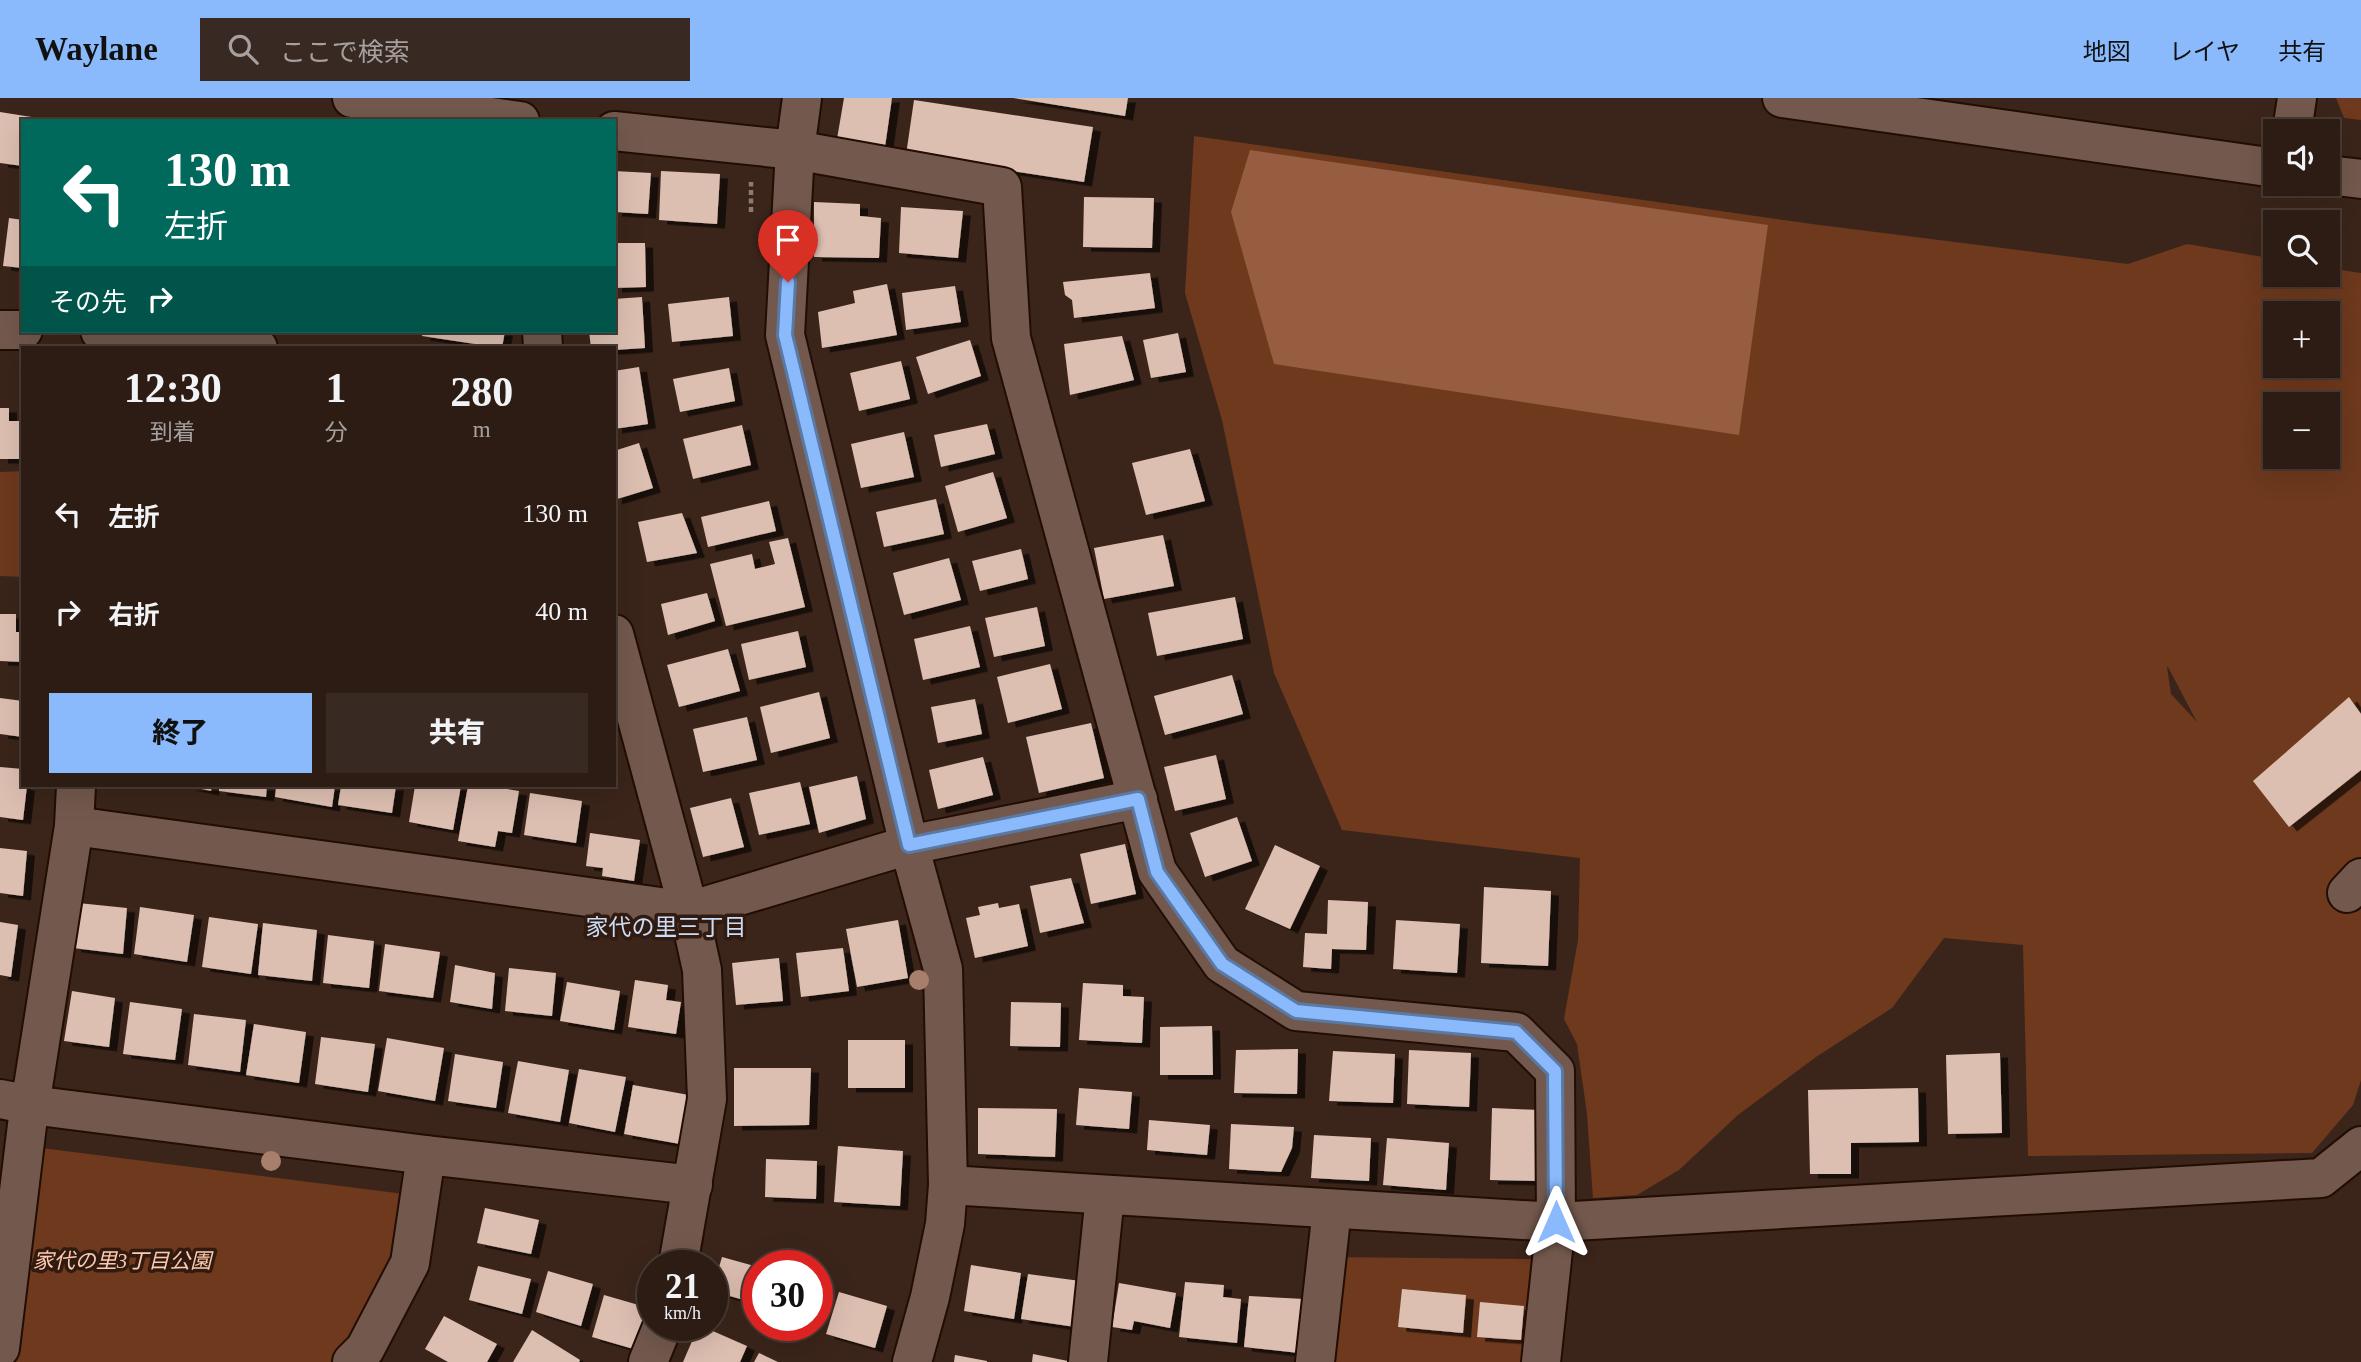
<!DOCTYPE html>
<html lang="ja">
<head>
<meta charset="utf-8">
<style>
	:root { --surface:#2c1c14; --page:#382922; --text:#f1f3f6; --muted:#a6a1a0; --line:#483a34; --accent:#8abafc }
	body { margin:0; font-family:"Times New Roman","Noto Sans JP",serif; background:var(--page); color:var(--text); height:100vh; display:flex; flex-direction:column; font-size:26px; white-space:nowrap }
	* { box-sizing:border-box; margin:0 }
	p { font-size:23px; color:var(--muted) }
	.icon { flex:none; width:38px; height:38px; fill:none; stroke:currentColor; stroke-width:2; stroke-linecap:round; stroke-linejoin:round }
	.map { position:relative; flex:1; overflow:hidden }
	.details { position:absolute; left:21px; top:248px; width:595px; height:441px; display:flex; flex-direction:column; background:var(--surface); border-radius:0px; box-shadow:0 7px 28px #0002,0 0 0 2px var(--line) }
	.details>* { flex:none }
	.top-card { position:absolute; left:21px; top:21px; width:595px; height:214px; border-radius:0px; box-shadow:0 7px 28px #0002,0 0 0 2px var(--line); background:#00695c; color:#fff; overflow:hidden }
	.tools { position:absolute; left:2263px; top:21px; display:grid; gap:14px }
	.tools a { display:grid; place-items:center; width:77px; height:77px; border-radius:0px; background:var(--surface); box-shadow:0 7px 28px #0002,0 0 0 2px var(--line); font-size:35px }
	.speed { position:absolute; left:637px; top:1152px; display:flex; gap:14px; font-size:35px; font-weight:700; text-align:center }
	.speed>* { display:grid; place-content:center; width:91px; height:91px; border-radius:50%; background:var(--surface); box-shadow:0 7px 28px #0002,0 0 0 2px var(--line); line-height:1 }
	.speed small { font-size:18px; font-weight:400 }
	.speed .limit { border:10px solid #d22; background:#fff; color:#111 }
	.pin { position:absolute; display:grid; place-items:center; width:60px; height:60px; color:#fff; margin:-72px -30px; border-radius:50% 50% 50% 0; rotate:-45deg; box-shadow:0 0 7px #0007 }
	.pin .icon { rotate:45deg }
	.me { position:absolute; width:77px; margin:-38px; rotate:0deg; stroke-linejoin:round; filter:drop-shadow(0 0 5px #0008) }
	.turn { display:flex; align-items:center; gap:24px; height:147px; padding:0 28px; font-size:32px }
	.turn .icon { width:91px; height:91px; stroke-width:2.5 }
	.turn b { display:block; font-size:49px; line-height:60px }
	.then { display:flex; align-items:center; height:66px; padding:0 28px; background:#0003; gap:14px; font-size:26px }
	.eta { display:flex; justify-content:space-evenly; align-items:center; height:119px; text-align:center }
	.eta b { font-size:42px; font-weight:800; line-height:49px }
	.action { display:flex; gap:14px; margin-top:auto; padding:14px 28px }
	.action a { flex:1; height:80px; border-radius:0px; background:var(--accent); color:#111; font-size:28px; font-weight:800; line-height:80px; text-align:center }
	.action a+a { background:var(--page); color:var(--text) }
	ul { padding:0; list-style:none }
	li { display:flex; align-items:center; gap:21px; height:98px; padding:0 28px }
	li div { flex:1 }
	li b { display:block; font-size:26px }
	li em { font-style:normal }
	header { display:flex; align-items:center; gap:42px; box-sizing:border-box; height:98px; padding:0 35px; background:var(--accent); color:#111 }
	header strong { font-size:33px }
	nav { display:flex; gap:38px; margin-inline-start:auto; font-size:24px }
	.search { width:490px; height:63px; background:var(--page); display:flex; align-items:center; gap:18px; box-sizing:border-box; padding:0 24px; border-radius:0px; color:var(--muted); font-size:26px }
	.map>svg:first-child { display:block }
</style>
</head>
<body>
<header>
<strong>Waylane</strong>
<div class="search"><svg class="icon" aria-label="search" viewBox="0 0 24 24"><circle cx="10" cy="10" r="6"/><path d="M15 15l6 6"/></svg>ここで検索</div>
<nav><a>地図</a><a>レイヤ</a><a>共有</a></nav>
</header>
<div class="map">
<svg width="2361" height="1264" viewBox="0 0 2361 1264">
	<defs>
		<filter id="shadow"><feDropShadow dx="8" dy="4.5" stdDeviation="0" flood-color="#0009"/></filter>
	</defs>
	<rect width="100%" height="100%" fill="#3b251a"/>
	<g fill="#6e391d" fill-rule="evenodd">
		<path d="M2336,0h25v22l-17,-2z"/>
		<path d="M1194,38l618,88 316,40 59,-20 88,15v16h53v-7l33,5v807l-8,25 -41,48 -284,3 -5,-211 -79,-7 -52,70 -76,49 -78,58 -59,55 -42,25 -44,3 -6,-84 -10,-70 -13,-25 14,-79 2,-82 -238,-28 -68,-157 -52,-253 -37,-127zM2275,215h53v53h-53zM2275,306h53v53h-53zM2167,569h1l29,55 -26,-28z"/>
		<path d="M23,373v106l-23,-1v-104z"/>
		<path d="M26,1048l386,49 -1,63 -64,104h-347z"/>
		<path d="M1327,1159l208,2 -8,103h-212z"/>
	</g>
	<path fill="#975d40" d="M1250,52l518,75 -29,210 -465,-71 -43,-152z"/>
	<g fill="#ddbfb1" filter="url(#shadow)">
		<path d="M844,0h48l-7,49 -48,-8z"/>
		<path d="M1013,0h115l-3,18z"/>
		<path d="M914,2l179,27 -9,55 -178,-27z"/>
		<path d="M0,14l44,7 -21,2v45l-23,-3z"/>
		<path d="M614,73l37,2 -3,41 -34,-2z"/>
		<path d="M661,73l59,3 -3,50 -58,-4z"/>
		<path d="M1084,99l70,1 -2,50 -69,-1z"/>
		<path d="M814,104l46,2v12l21,2 -2,40 -65,-1z"/>
		<path d="M901,109l62,4 -5,47 -59,-5z"/>
		<path d="M9,120l14,2v48l-20,-2z"/>
		<path d="M614,145h31l1,44 -32,1z"/>
		<path d="M1150,175l5,35 -81,10 -2,-18 -7,-5 -2,-13z"/>
		<path d="M887,186l10,51 -75,13 -4,-36 37,-9 -2,-12z"/>
		<path d="M955,188l6,36 -55,8 -4,-37z"/>
		<path d="M642,199l3,51 -31,2 -23,-2 -2,-17h25v-32z"/>
		<path d="M729,199l4,39 -61,6 -4,-38z"/>
		<path d="M423,233h82l-3,17 -80,-12z"/>
		<path d="M1178,235l8,39 -35,6 -8,-38z"/>
		<path d="M1122,238l12,44 -64,15 -6,-51z"/>
		<path d="M970,242l11,36 -53,18 -12,-37z"/>
		<path d="M901,263l9,38 -51,12 -9,-38z"/>
		<path d="M639,269l9,57 -34,5v-58z"/>
		<path d="M729,270l6,33 -55,11 -7,-33z"/>
		<path d="M0,310h9v13h14v38h-23z"/>
		<path d="M987,326l8,30 -54,13 -7,-32z"/>
		<path d="M742,327l9,40 -58,14 -10,-40z"/>
		<path d="M904,334l10,45 -53,11 -10,-44z"/>
		<path d="M639,345l14,45 -39,12v-49z"/>
		<path d="M1190,351l15,52 -59,14 -14,-52z"/>
		<path d="M993,374l14,46 -49,14 -13,-46z"/>
		<path d="M936,401l8,35 -60,13 -8,-35z"/>
		<path d="M769,403l7,30 -68,16 -7,-30z"/>
		<path d="M682,415l15,40 -50,9 -9,-40z"/>
		<path d="M1163,437l11,51 -70,13 -10,-51z"/>
		<path d="M788,440l17,69 -79,19 -16,-62 42,-10 3,15 20,-5 -6,-22z"/>
		<path d="M1021,451l7,30 -48,12 -8,-30z"/>
		<path d="M949,460l12,42 -57,15 -11,-42z"/>
		<path d="M707,495l8,28 -47,14 -7,-31z"/>
		<path d="M1235,499l8,42 -86,17 -9,-43z"/>
		<path d="M1037,509l8,39 -51,11 -9,-39z"/>
		<path d="M0,516h16v18h7v30l-23,-1z"/>
		<path d="M970,528l10,41 -57,13 -9,-41z"/>
		<path d="M798,533l8,36 -57,13 -8,-36z"/>
		<path d="M728,551l12,42 -61,16 -12,-42z"/>
		<path d="M1050,566l12,45 -54,14 -11,-46z"/>
		<path d="M1232,577l11,39 -78,21 -11,-39z"/>
		<path d="M819,594l11,46 -59,15 -11,-46z"/>
		<path d="M2349,599l12,17v56l-72,57 -36,-46z"/>
		<path d="M0,600l23,3v36l-23,-3z"/>
		<path d="M975,601l7,35 -44,9 -7,-36z"/>
		<path d="M747,619l10,43 -54,12 -10,-43z"/>
		<path d="M1091,625l13,55 -65,15 -13,-56z"/>
		<path d="M1216,657l10,44 -51,12 -11,-44z"/>
		<path d="M983,659l10,38 -55,14 -9,-39z"/>
		<path d="M0,669l23,2v17h4l-4,34 -23,-3z"/>
		<path d="M857,678l9,43 -47,14 -10,-46z"/>
		<path d="M800,684l10,42 -51,11 -10,-42z"/>
		<path d="M187,688h25l-1,5z"/>
		<path d="M219,688h48l-1,11 -47,-6z"/>
		<path d="M276,688h59l-3,21 -57,-10z"/>
		<path d="M341,688h55l-4,27 -54,-8z"/>
		<path d="M415,688h46l-8,44 -44,-8z"/>
		<path d="M468,688h21l30,5 -7,42 -14,-2 -3,16 -37,-6z"/>
		<path d="M530,695l52,8 -6,42 -52,-8z"/>
		<path d="M731,700l13,49 -41,10 -13,-49z"/>
		<path d="M1237,719l15,44 -47,16 -15,-44z"/>
		<path d="M590,735l50,7 -6,41 -32,-5 1,-8 -17,-2z"/>
		<path d="M1125,746l11,50 -45,10 -11,-50z"/>
		<path d="M1275,747l45,21 -30,63 -45,-20z"/>
		<path d="M0,750l27,3 -4,45 -23,-3z"/>
		<path d="M1071,780l13,45 -44,10 -10,-47z"/>
		<path d="M1484,789l67,4 -3,75 -67,-3z"/>
		<path d="M1328,802l40,2 -2,48 -34,-1 -1,20 -28,-2 2,-34 22,1z"/>
		<path d="M78,805l49,5 -4,46 -50,-6z"/>
		<path d="M998,805l1,5 20,-4 9,42 -53,12 -9,-40 14,-3 -2,-8z"/>
		<path d="M140,809l54,8 -7,47 -53,-8z"/>
		<path d="M209,819l49,7 -7,50 -49,-7z"/>
		<path d="M898,822l10,58 -51,9 -11,-58z"/>
		<path d="M1396,822l64,4 -3,49 -64,-4z"/>
		<path d="M0,824l18,3 -7,52 -11,-2z"/>
		<path d="M263,825l54,7 -5,51 -54,-6z"/>
		<path d="M328,837l46,6 -5,47 -46,-5z"/>
		<path d="M385,846l55,8 -7,46 -54,-7z"/>
		<path d="M843,850l6,43 -48,6 -5,-44z"/>
		<path d="M779,860l4,43 -47,4 -4,-42z"/>
		<path d="M455,867l40,8 -3,36 -42,-7z"/>
		<path d="M509,870l47,5 -4,43 -47,-5z"/>
		<path d="M635,882l33,5 -2,15 15,2 -5,32 -48,-7z"/>
		<path d="M567,884l53,9 -6,39 -54,-9z"/>
		<path d="M1083,885l40,2v11l21,1 -2,46 -63,-3z"/>
		<path d="M72,893l43,7 -6,49 -45,-6z"/>
		<path d="M130,904l52,7 -7,51 -52,-6z"/>
		<path d="M1011,904l50,1 -1,44 -50,-1z"/>
		<path d="M194,916l52,6 -6,52 -52,-7z"/>
		<path d="M254,926l52,8 -7,51 -53,-8z"/>
		<path d="M1212,928l1,49h-53v-48z"/>
		<path d="M321,939l54,7 -7,48 -53,-8z"/>
		<path d="M387,940l57,10 -9,53 -57,-10z"/>
		<rect x="848" y="942" width="57" height="48"/>
		<path d="M1298,951l-1,45 -63,-1 2,-43z"/>
		<path d="M1409,952l62,3 -2,54 -62,-3z"/>
		<path d="M1333,953l62,3 -2,49 -64,-2z"/>
		<path d="M2000,955l2,80 -54,1 -2,-79z"/>
		<path d="M455,956l48,8 -7,46 -48,-7z"/>
		<path d="M518,963l51,9 -9,52 -52,-9z"/>
		<path d="M734,970h77l-2,57 -75,1z"/>
		<path d="M579,971l47,8 -11,55 -46,-9z"/>
		<path d="M633,987l56,10 -9,49 -56,-10z"/>
		<path d="M1079,990l53,4 -3,37 -53,-4z"/>
		<path d="M1918,990l1,54 -68,1v31h-41l-2,-84z"/>
		<path d="M978,1010l79,1 -2,48 -77,-3z"/>
		<path d="M1492,1010l48,2 -1,71 -49,-1z"/>
		<path d="M1149,1022l61,5 -3,30 -60,-5z"/>
		<path d="M1231,1026l63,3 -2,21 -11,24 -52,-3z"/>
		<path d="M1314,1037l57,3 -2,43 -58,-3z"/>
		<path d="M1387,1040l62,5 -3,47 -63,-5z"/>
		<path d="M838,1048l65,5 -3,55 -66,-4z"/>
		<path d="M766,1061l51,2 -1,38 -51,-2z"/>
		<path d="M485,1110l54,12 -8,34 -54,-11z"/>
		<path d="M722,1159l36,10v37l-46,-13z"/>
		<path d="M971,1167l50,8 -7,46 -50,-8z"/>
		<path d="M478,1168l53,13 -9,35 -53,-14z"/>
		<path d="M548,1173l45,13 -12,42 -45,-14z"/>
		<path d="M1028,1176l60,8 -6,46 -61,-9z"/>
		<path d="M1185,1184l39,3 -1,12 18,2 -4,44 -58,-6z"/>
		<path d="M1119,1185l57,10 -6,35 -36,-7 -2,9 -20,-3z"/>
		<path d="M817,1191l9,3 -8,27h-1z"/>
		<path d="M1402,1191l64,6 -3,38 -65,-6z"/>
		<path d="M839,1194l48,14 -12,42 -49,-14z"/>
		<path d="M604,1197l45,13 -12,42 -45,-13z"/>
		<path d="M1249,1198l55,3 -5,54 -55,-6z"/>
		<path d="M1480,1204l44,4 -3,34 -44,-3z"/>
		<path d="M444,1218l53,28 -10,18h-39l-23,-13z"/>
		<path d="M699,1227l48,21 -7,16h-57z"/>
		<path d="M532,1232l48,30 -1,2h-66z"/>
		<path d="M759,1255l19,9h-24z"/>
		<path d="M1033,1256l35,7v1h-36z"/>
		<path d="M955,1257l32,6v1h-33z"/>
	</g>
	<g fill="none" stroke-linecap="round" stroke-linejoin="round">
		<g stroke="#220d04" stroke-width="42">
			<g id="minor">
				<path d="M352,0l168,23"/>
				<path d="M802,0l-7,52 -10,185 124,510 34,124 5,216 -3,39 -15,73 -18,65"/>
				<path d="M1782,0l493,70"/>
				<path d="M614,33l181,19 207,37 9,151 146,533 65,93 74,47 220,21 39,39 1,151 -15,140"/>
				<path d="M2292,33l5,-33"/>
				<path d="M2328,77l33,4"/>
				<path d="M0,232h23"/>
				<path d="M100,233l158,17"/>
				<path d="M542,233l1,17"/>
				<path d="M614,536l75,277 13,59 5,129 -29,166"/>
				<path d="M74,728l615,85 220,-66 229,-46"/>
				<path d="M2347,795l14,-15"/>
				<path d="M0,1001l31,6 395,50 267,30"/>
				<path d="M948,1087l608,37 765,-44 40,-32"/>
				<path d="M0,1250l27,-223 47,-299 2,-40"/>
				<path d="M352,1264l13,-13 45,-86 16,-108"/>
				<path d="M648,1264l15,-37"/>
				<path d="M1088,1264l17,-167"/>
				<path d="M1315,1264l17,-153"/>
			</g>
		</g>
		<path stroke="#8d7a70" stroke-width="4.5" stroke-dasharray="5 3.5" stroke-linecap="butt" d="M751,114v-30"/>
		<use href="#minor" stroke="#73594d" stroke-width="38"/>
	</g>
	<g fill="#a77f6c">
		<circle cx="919" cy="882" r="10"/>
		<circle cx="271" cy="1063" r="10"/>
	</g>
	<g fill="none" stroke-linecap="round" stroke-linejoin="round">
		<g stroke="#5a79a4" stroke-width="18">
			<path id="route" d="M788,184l-3,53 124,510 229,-46 19,73 65,92 74,47 220,21 39,39 1,151"/>
		</g>
		<use href="#route" stroke="#8abafc" stroke-width="12"/>
	</g>
	<g text-anchor="middle" stroke-width="7" stroke-linejoin="round" paint-order="stroke">
		<g font-size="21" font-style="italic" fill="#ffc9b0" stroke="#311b11">
			<text x="122" y="1170">家代の里3丁目公園</text>
		</g>
		<g font-size="23" fill="#cbddf6" stroke="#311b11">
			<text x="666" y="837">家代の里三丁目</text>
		</g>
	</g>
</svg>
<div class="tools">
<a><svg class="icon" aria-label="sound" viewBox="0 0 24 24"><path d="M4 9h4l5-4v14l-5-4H4zM17 9q2 3 0 6"/></svg></a>
<a><svg class="icon" aria-label="search" viewBox="0 0 24 24"><circle cx="10" cy="10" r="6"/><path d="M15 15l6 6"/></svg></a>
<a>+</a>
<a>−</a>
</div>
<div class="speed"><div>21<small>km/h</small></div><div class="limit">30</div></div>
<div class="pin" style="left:788px;top:184px;background:#d93025"><svg class="icon" aria-label="arrive" viewBox="0 0 24 24"><path d="M6 21V4h12l-3 4 3 4H6"/></svg></div>
<svg class="me" style="left:1556px;top:1124px" viewBox="-20 -20 40 40"><path d="M0-17L14 15 0 8-14 15z" fill="#8abafc" stroke="#fff" stroke-width="4"/></svg>
<div class="top-card">
<div class="turn"><svg class="icon" aria-label="left" viewBox="0 0 24 24"><path d="M17 20v-9H6M10 6l-5 5 5 5"/></svg><div><b>130 m</b>左折</div></div>
<div class="then">その先<svg class="icon" aria-label="right" viewBox="0 0 24 24"><path d="M7 20v-9h11M14 6l5 5-5 5"/></svg></div>
</div>
<section class="details">
<div class="eta">
<div><b>12:30</b><p>到着</p></div>
<div><b>1</b><p>分</p></div>
<div><b>280</b><p>m</p></div>
</div>
<ul>
<li><svg class="icon" aria-label="left" viewBox="0 0 24 24"><path d="M17 20v-9H6M10 6l-5 5 5 5"/></svg><div><b>左折</b></div><em>130 m</em></li>
<li><svg class="icon" aria-label="right" viewBox="0 0 24 24"><path d="M7 20v-9h11M14 6l5 5-5 5"/></svg><div><b>右折</b></div><em>40 m</em></li>
</ul>
<div class="action"><a>終了</a><a>共有</a></div>
</section>
</div>
</body>
</html>
